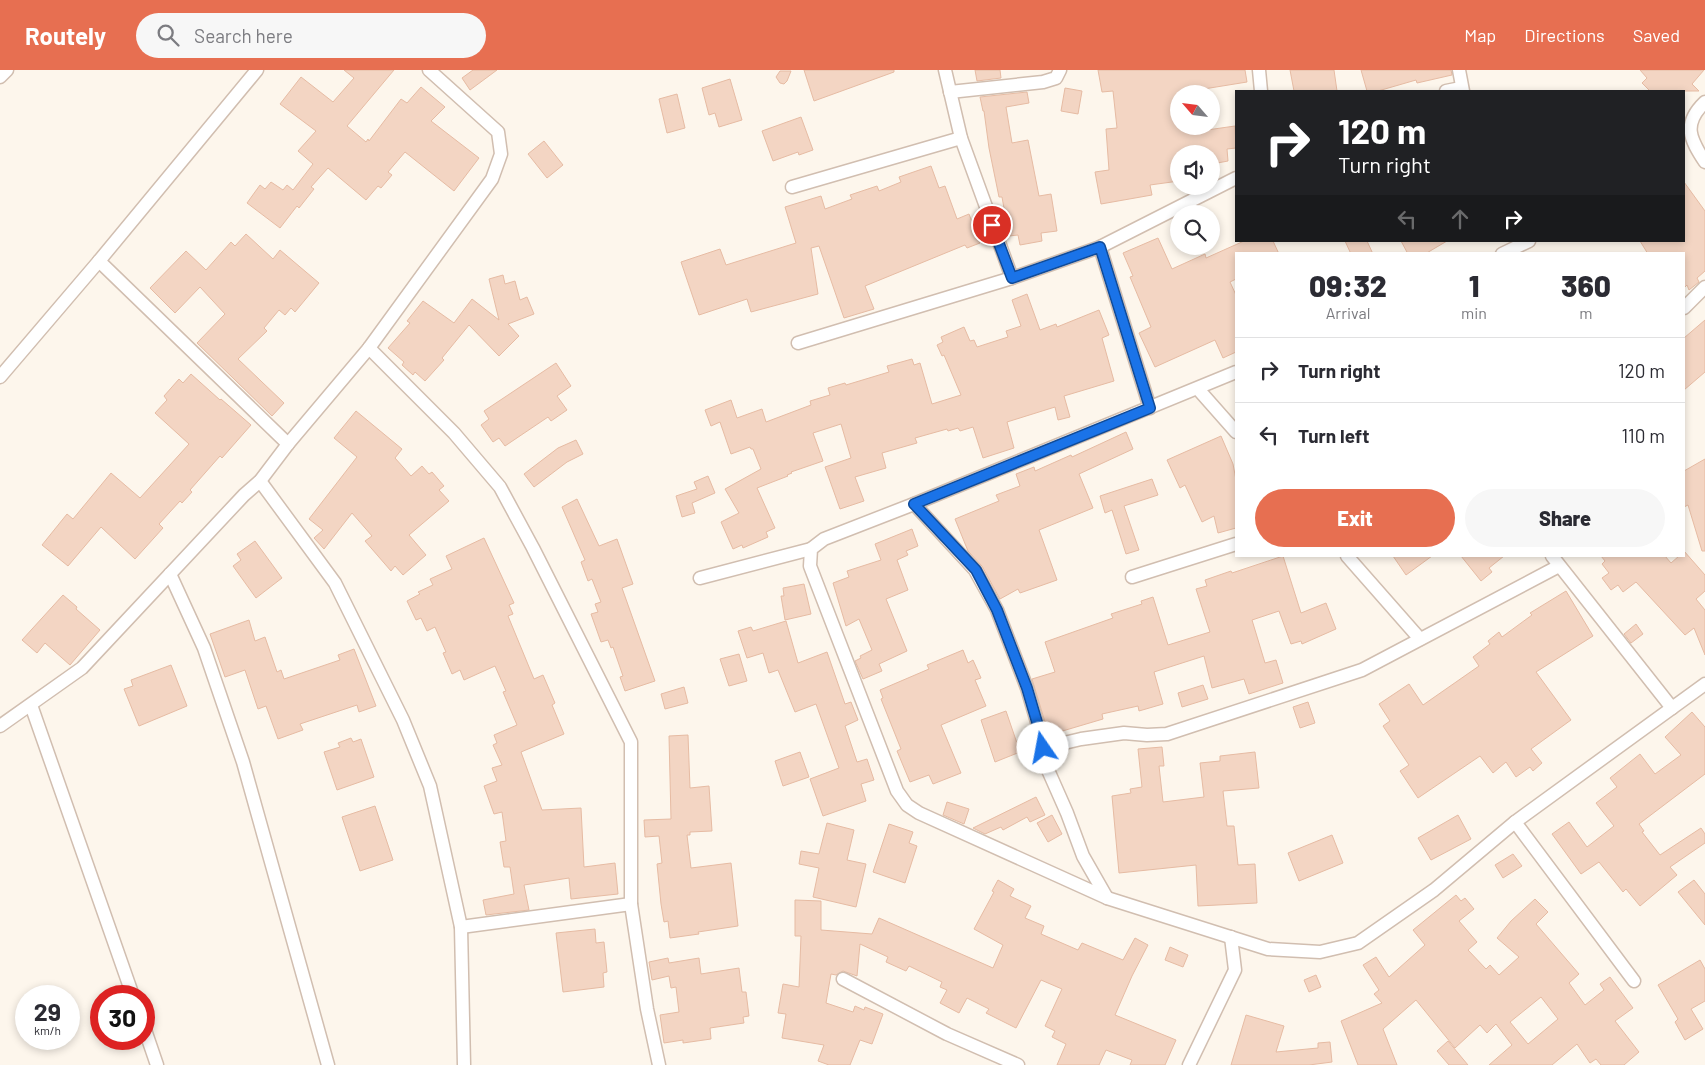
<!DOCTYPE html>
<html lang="en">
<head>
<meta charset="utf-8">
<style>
	:root { --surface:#fff; --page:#f7f7f7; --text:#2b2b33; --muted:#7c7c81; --line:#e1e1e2; --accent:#e76f51 }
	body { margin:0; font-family:Barlow,sans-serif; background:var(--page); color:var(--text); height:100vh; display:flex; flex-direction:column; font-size:19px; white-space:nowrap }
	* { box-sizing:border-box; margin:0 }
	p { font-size:16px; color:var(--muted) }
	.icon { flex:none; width:28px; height:28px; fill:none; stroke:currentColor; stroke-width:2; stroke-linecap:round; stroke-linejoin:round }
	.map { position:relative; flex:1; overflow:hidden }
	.panel { position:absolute; left:1235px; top:182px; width:450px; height:305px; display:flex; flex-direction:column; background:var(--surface); border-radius:0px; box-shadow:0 2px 8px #0003 }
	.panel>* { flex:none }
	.top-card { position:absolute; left:1235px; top:20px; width:450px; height:152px; border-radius:0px; box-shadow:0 2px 8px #0003; background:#202124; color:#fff; overflow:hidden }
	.needle { width:32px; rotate:298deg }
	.fabs { position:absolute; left:1170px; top:15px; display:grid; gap:10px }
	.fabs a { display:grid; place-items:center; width:50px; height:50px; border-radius:50%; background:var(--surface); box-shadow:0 2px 8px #0003; font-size:25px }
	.speed { position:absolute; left:15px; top:915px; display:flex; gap:10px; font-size:25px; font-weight:700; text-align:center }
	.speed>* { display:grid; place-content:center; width:65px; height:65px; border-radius:50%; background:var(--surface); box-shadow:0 2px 8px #0003; line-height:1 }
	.speed small { font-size:12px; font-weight:400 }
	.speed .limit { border:8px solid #d22; background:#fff; color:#111 }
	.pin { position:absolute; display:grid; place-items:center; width:42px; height:42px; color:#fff; margin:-21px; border:2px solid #fff; border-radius:50%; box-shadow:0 1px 5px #0007 }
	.me { position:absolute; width:55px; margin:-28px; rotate:348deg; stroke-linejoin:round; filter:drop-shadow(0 0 4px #0008) }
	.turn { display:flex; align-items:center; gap:18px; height:105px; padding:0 20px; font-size:22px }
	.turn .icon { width:65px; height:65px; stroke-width:2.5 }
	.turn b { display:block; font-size:35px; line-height:42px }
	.lanes { display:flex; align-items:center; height:48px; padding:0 20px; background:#0003; justify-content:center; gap:25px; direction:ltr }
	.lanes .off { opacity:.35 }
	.eta { display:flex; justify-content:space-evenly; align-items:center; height:85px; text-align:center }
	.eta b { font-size:30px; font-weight:800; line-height:35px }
	.primary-button { display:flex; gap:10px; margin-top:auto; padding:10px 20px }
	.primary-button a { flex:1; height:58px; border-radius:30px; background:var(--accent); color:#fff; font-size:20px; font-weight:800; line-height:58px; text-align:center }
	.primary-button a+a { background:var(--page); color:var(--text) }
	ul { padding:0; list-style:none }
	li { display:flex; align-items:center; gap:15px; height:65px; padding:0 20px; border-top:1px solid var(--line) }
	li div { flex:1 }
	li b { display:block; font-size:19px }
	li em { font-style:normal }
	header { display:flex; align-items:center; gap:30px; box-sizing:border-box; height:70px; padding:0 25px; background:var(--accent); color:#fff }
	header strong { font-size:24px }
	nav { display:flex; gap:28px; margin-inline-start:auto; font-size:18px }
	.search { width:350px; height:45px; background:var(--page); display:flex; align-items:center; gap:12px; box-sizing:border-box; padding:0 18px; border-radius:28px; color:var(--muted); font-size:19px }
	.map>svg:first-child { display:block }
</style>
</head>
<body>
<header>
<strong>Routely</strong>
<div class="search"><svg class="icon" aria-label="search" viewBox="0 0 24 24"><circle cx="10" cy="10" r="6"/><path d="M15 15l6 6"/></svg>Search here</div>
<nav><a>Map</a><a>Directions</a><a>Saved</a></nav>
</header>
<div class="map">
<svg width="1705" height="995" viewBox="0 0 1705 995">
	<rect width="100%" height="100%" fill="#fdf6ec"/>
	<g fill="#f3d5c3" stroke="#e6bba3" fill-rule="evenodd">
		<path d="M344,0h50l-47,56 19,16 2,-3 1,2 32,-42 6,4 14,-16 24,20 -14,14 48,37 -25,33 -49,-39 -17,20 4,3 -11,13 -3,-2 -12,14 -38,-32 -17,19 3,2 -15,19 -2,-2 -17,22 -33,-25 13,-18 5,4 6,-7 12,8 4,-5 6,5 20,-26 -15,-13 18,-20 -36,-27 21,-27 32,25 21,-24z"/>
		<path d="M473,0h24l-27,20 -8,-12z"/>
		<path d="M804,0h90v2l-80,29z"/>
		<path d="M975,0h25l1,8 -24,3z"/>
		<path d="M1098,0h147l2,12 -68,11v35l21,-2v5l35,-5 1,22 -9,1 1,12 -16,3 -2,-12 -31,2v27l-29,4 2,10 -51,9 -6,-32 14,-2 -3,-41 11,-1 -4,-37 -11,1z"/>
		<path d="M1290,0h44l3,21h-43z"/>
		<path d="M1361,0h90l1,5 -35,8 -1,-3 -38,11h-11z"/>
		<path d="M1640,0h64l-12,14 7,7h-49l-8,-8 5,-5z"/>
		<path d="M780,1h11l-4,10 -3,3 -4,-1 -4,-6z"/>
		<path d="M730,9l12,41 -23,7 -4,-14 -6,2 -7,-27z"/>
		<path d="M1065,18l17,3 -4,23 -17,-3z"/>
		<path d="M1027,22l2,11 -23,4 6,36 16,-3 11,56 12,-2 6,37 -16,2 1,8 -22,4 -2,-10 -9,1 -7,-39h-3l-10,-49 -5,-37h-1l-3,-14z"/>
		<path d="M677,24l8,34 -18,5 -8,-34z"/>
		<path d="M801,47l12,33 -14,5 -1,-3 -25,9 -11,-30z"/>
		<path d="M544,71l19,24 -16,13 -19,-24z"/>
		<path d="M931,96l8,22 6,-2 12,33 12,-5 11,29 -13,5 -2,-3 -100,41 9,23 -30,9 -25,-72 -8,2 7,46 -67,18 -4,-13 -48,16 -18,-53 39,-13 6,16 70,-22 -11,-36 36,-11 4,13 27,-10 -2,-4 27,-9 2,5 22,-9 -2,-5z"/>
		<path d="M1684,112l21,29v60l-8,7 2,4 -10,8 -2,-5 -3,3v-34h-36l-8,-13h44z"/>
		<path d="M246,164l27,25 7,-9 39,33 -24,29 -4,-4 -6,7 -6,-5 -15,18 3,3 -29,28 46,44 -12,13 -75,-73 28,-29 -25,-27 -25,26 -25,-25 36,-37 20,19 25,-28 4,4z"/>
		<path d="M1158,168l14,31 33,-15 1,4 38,-17h29l6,13h-43v25l-6,3 6,13v57l-13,6 -8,-18 -60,27 -16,-34 12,-6 -21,-50 3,-1 -10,-23z"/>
		<path d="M1345,171h22l6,13h-22z"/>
		<path d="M1401,171h46l-22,13h-17z"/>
		<path d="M503,205l2,9 10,-3 5,19 7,-3 7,17 -26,10 11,12 -20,20 -30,-31 -27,33 2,2 -19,21 -10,-9 -2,3 -11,-10 2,-3 -16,-14 22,-25 -3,-2 16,-20 31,22 18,-24 27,21 -10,-41z"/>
		<path d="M1027,224l13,36 16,-6 1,3 42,-17 10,25 -7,3 12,43 -50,15 6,21 -12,3 -3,-13 -48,15 7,26 -31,10 -10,-31 -13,4 -2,-3 -10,3 -1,-2 -32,9 2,5 -35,10 4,15 -31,9 9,24 -24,8 -15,-42 26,-9 -10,-34 -28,9 10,28 -32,11 1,1 -5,2 1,1 -31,12 18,40 -9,4 2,5 -25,11 -1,-3 -9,4 -12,-27 18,-9 -14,-24 36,-20 -8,-20h-2l-1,-2 -19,7 -11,-32 -9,4 -6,-16 26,-10 6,18 25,-9 4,13 45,-17 -1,-4 20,-6 -2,-7 17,-5 1,2 43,-13 -2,-6 25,-7 2,6 6,-2 12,41 29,-9 -17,-40 -2,1 -5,-11 6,-3 -2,-5 23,-10 6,14 4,-1 3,7 31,-10 -2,-6 15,-5 -9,-26z"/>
		<path d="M1705,250v52l-21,18v-52z"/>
		<path d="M556,293l15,23 -14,10 10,14 -16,11 -3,-4 -43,29 -6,-8 -6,4 -12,-17 8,-6 -5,-8z"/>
		<path d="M191,304l29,26 1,-1 30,26 -29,33 -2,-2 -30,34 2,2 -10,11 -2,-2 -21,23 4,4 -28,31 -34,-32 -33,39 -26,-21 25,-31 6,5 38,-46 29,25 49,-54 -34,-31 12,-13 -3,-4 15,-17 4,4z"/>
		<path d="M356,341l46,38 -7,9 16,18 11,-10 7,8 3,-2 12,14 -5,4 10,11 -40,34 17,20 -23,20 -8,-9 -4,5 -26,-30 7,-5 -20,-23 -28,36 -10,-11 9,-8 -14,-11 48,-62 -23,-19z"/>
		<path d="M1126,362l7,17 -54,25 14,34 -54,22 18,50 -37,13 -2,-4 -18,10 -18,-33 -14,-15 -13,-32 44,-18 -3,-6 24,-9 -4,-12 18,-7 1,4 36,-16 1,2z"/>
		<path d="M1221,366l12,28 3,16v48l-18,5 -4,-17 -12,6 -17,-37 -5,3 -13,-28z"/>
		<path d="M576,370l7,14 -16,8 -33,25 -10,-13 34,-26z"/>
		<path d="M1705,389v92h-3l-14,-46 -4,2v-36z"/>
		<path d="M708,406l7,17 -23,10 3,10 -13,4 -6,-21 21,-7 -3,-7z"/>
		<path d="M1152,409l6,16 -34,11 15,44 -13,4 -14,-44 -7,3 -5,-17z"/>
		<path d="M577,429l22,47 18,-7 16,45 -11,4 33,93 -30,10 -5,-14 3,-1 -10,-29 -2,1 -3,-8 -7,2 -10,-28 7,-2 -3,-8 6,-2 -9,-23 -4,2 -7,-19 4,-2 -23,-53z"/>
		<path d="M912,459l6,17 -12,5 2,4 -11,5 11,30 -22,9 21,52 -28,13 3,7 -19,8 -8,-18 6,-3 -1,-2 12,-6 -13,-31 -13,7 -13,-43 16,-6 -2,-6 34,-11 -6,-16z"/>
		<path d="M484,468l30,65 -5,2 4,9 -5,2 26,63 9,-4 12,28 -3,2 12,29 -43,18 21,58 39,-2 3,59 31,-4 3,31 -47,5 -2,-21 -45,7 5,25 -43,5 -3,-15 31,-6 -4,-27h-6l-4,-25 6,-1 -4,-29 -8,2 -10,-28 13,-5 -5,-13 10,-3 -9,-20 4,-2 -3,-8 23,-10 -14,-33 3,-1 -11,-25 -31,14 -4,-10 -8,4 -9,-21 3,-1 -11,-25 -8,4 -6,-13 -5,2 -9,-19 13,-7 -2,-2 15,-7 -3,-6 22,-10 -6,-13z"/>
		<path d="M255,471l27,37 -26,20 -23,-32 8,-6 -4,-6z"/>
		<path d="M1684,481l21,24v16l-9,8 9,11v45l-11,-27 -9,7 -49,-53 -13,10 -5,-7 -7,5 -9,-12 7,-5 -7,-9 3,-3 -4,-5h64l6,7 8,-7h5z"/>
		<path d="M1283,486l18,57 25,-10 10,26 -34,15 -1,-3 -10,3 -12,-33 -27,9 13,43 11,-3 7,23 -34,11 -5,-15 -32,9 -8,-32 -50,16 9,32 -24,7 -1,-5 -36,8 1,5 -54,16 -17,-56 23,-7 -10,-30 68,-24 -2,-4 31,-10 -1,-3 12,-4 15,48 42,-13 -14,-43 11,-3 -2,-6 26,-9 1,2z"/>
		<path d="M1393,486h39l-26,19z"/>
		<path d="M1461,486h43l-15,12 3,4 -11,9z"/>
		<path d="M804,514l7,30 -26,6 -4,-24h3l-1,-8z"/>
		<path d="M1566,521l27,45 -57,36 35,48 -40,29 11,14 -9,8 -3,-4 -14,10 -10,-15 -13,11 -13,-17 -62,42 -18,-27 9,-6 -26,-39 7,-5 -11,-17 30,-20 14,21 56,-39 -6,-9 17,-13 -2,-3 11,-9 3,5 30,-22 -2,-2z"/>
		<path d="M63,525l14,12 -1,2 24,21 -30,35 -25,-22 -8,10 -15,-13z"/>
		<path d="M249,550l6,21 10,-4 12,35 4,-2 3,9 56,-19 -2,-5 16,-6 22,57 -17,6 -2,-7 -57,19 3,6 -25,9 -12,-33 -8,3 -13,-39 -20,7 -15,-43z"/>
		<path d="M786,551l12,42 29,-11 18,52 6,-2 7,18 -13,6 12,36 10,-3 7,21 -13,4 5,17 -43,15 -13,-37 29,-11 -23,-64 -21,8 -17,-42 -9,3 -6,-20 -16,5 -9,-27 13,-4 2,4z"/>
		<path d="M1636,554l7,10 -12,9 -7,-9z"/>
		<path d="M963,580l5,13 5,-3 8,18 -6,2 11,26 -45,19 20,48 -28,11 -4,-9 -19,7 -13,-31 4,-2 -20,-50 2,-1 -3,-8 49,-21 -2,-4z"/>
		<path d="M739,584l8,27 -18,5 -9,-27z"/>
		<path d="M171,595l16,41 -48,20 -15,-37 9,-3 -2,-6z"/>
		<path d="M1203,615l5,14 -26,8 -4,-14z"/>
		<path d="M684,617l4,16 -23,6 -4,-15z"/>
		<path d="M1308,632l7,21 -15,5 -7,-21z"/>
		<path d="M1006,641l14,41 -25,10 -14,-42z"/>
		<path d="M1692,642l13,15v47l-66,50 5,7 -2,1 18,23 41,-27 4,6v9l-35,24 7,8 -37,31 -14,-17 -3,3 -24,-30 -18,12 -29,-40 17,-12 18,25 27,-21 -18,-23 21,-16 -7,-9 30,-24 15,20 26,-19 -16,-18z"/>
		<path d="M688,665l2,53 19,-2 3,45 -22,1v3h-3l4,33 40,-5 7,63 -40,6 1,2 -29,4 -2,-17 -4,1 -3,-18 -4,-40 5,-1 -3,-27 -14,1 -1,-17 27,-1 -2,-83z"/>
		<path d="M351,668l2,4 8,-3 13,38 -37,13 -13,-38 16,-5 -2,-4z"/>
		<path d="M1162,677l2,19h-5l4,36 41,-5 -4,-34 20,-2v-5l35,-4 4,36 -36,3 4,35h7l4,39 17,-1 2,39 -59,3 -2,-41 -77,8 -7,-77 19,-3 -1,-4 12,-2 -4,-38z"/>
		<path d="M800,682l9,25 -26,9 -8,-25z"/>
		<path d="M1036,727l9,18 -15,7 -3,-5 -24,13 -2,-3 -16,7 -12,-6z"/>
		<path d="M947,732l22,7 -5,15 -21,-9z"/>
		<path d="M375,736l18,54 -33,11 -18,-54z"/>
		<path d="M1052,745l10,19 -14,8 -11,-19z"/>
		<path d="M1458,745l13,24 -40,21 -13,-22z"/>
		<path d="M827,753l27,7 -7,30 19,4 -10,43 -43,-10 6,-29 -20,-4 2,-13 18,3z"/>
		<path d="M889,754l24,8 -4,11 8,3 -12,37 -32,-11z"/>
		<path d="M1332,765l11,28 -44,18 -11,-28z"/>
		<path d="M1513,784l9,12 -19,12 -8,-13z"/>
		<path d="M998,810l16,9 -4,7 21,10 -6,12 19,8 -3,8 37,16 4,-7 41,17 12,-22 13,7 -16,31 -17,39 61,25 -11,25h-35l2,-5 -26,-10 -7,15h-42l9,-21 -14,-7 3,-6 -10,-5 17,-37 -21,-9 -25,48 -30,-15 3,-4 -22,-11 -8,15 -19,-10 7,-13 -7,-3 2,-5 -33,-16 -3,5 -20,-9 2,-5 -28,-13 -3,32 -14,-5 -7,4 -5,-1 -5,29 27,9 2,-6 9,4 1,-3 18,7 -11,30 -12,-4 -10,25h-21l-11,-4 6,-16 -42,-7 4,-24 -8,-1 5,-29 16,3 2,-51h-6v-36l26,1v29l51,4 7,-16 114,50 10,-23 -29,-16 20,-37 -2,-1z"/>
		<path d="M1694,810l11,14v31l-27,-33z"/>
		<path d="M1456,825l5,6 4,-3 9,11 -15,12 18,21 -9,8 18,19 4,-4 9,10 20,-18 -22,-19 14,-17 24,-22 13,13 -12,12 43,50 -10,9 16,22 19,-15 -4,-6 10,-7 23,31 -18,13 24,31 -15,13h-23l-5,-6 -6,4 -13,-19 -25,21h-63l23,-20 -16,-21 -9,9 -7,-8 -25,23 -39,-48 -33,29 14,36h-39l-17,-44 41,-18 -8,-9 5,-4 -16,-25 13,-8 13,20 36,-32 -12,-15zM1541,927l17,22 -30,25 -18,-22z"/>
		<path d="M595,859l1,14 8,-1 3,30 -4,1 1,14 -41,5 -7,-59z"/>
		<path d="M1170,877l18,8 -5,12 -18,-7z"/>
		<path d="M668,888l1,5 30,-5 2,16 38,-6 3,24h4l3,24 -6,1 1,6 -34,5 1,11 -28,4v-3l-19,3 -4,-28 19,-3 -3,-25 -5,1 -2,-12 -17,4 -3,-18z"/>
		<path d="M1700,890l5,9v32l-14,8 12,20 -18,11 -10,-18 3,-3 -20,-34z"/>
		<path d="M1316,905l5,12 -12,5 -5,-12z"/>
		<path d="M1246,945l38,11 -8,26 42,-4v-5l12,-1 2,20 -23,3h-78z"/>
		<path d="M1448,971l20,24h-19l-12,-14z"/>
	</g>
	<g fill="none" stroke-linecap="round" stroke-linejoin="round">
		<g stroke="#d1beb0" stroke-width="15">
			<g id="street">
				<path d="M945,0l16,68 51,140"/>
				<path d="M1259,0l2,21"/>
				<path d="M1459,0l4,21"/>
				<path d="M0,7l7,-7"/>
				<path d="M1446,21l15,-3"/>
				<path d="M950,22l93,-10 13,-4 4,-8"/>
				<path d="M1705,32c-23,22 -15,37 0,60"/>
				<path d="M792,117l169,-49"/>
				<path d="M1100,177l50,161"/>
				<path d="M1502,184l27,-13"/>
				<path d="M99,191l189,183"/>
				<path d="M1684,238l21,-21"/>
				<path d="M798,273l214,-65 88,-31 136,-69"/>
				<path d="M369,278l85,85 46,54 33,61 98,194v162l16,105 12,56"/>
				<path d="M1236,302l-322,132 -90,35 -13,10 -1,17 87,225 10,14 12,8 188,85 161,51 52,3 38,-9 76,-53 81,-68 190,-138"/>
				<path d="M0,307l99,-116 158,-191"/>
				<path d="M1198,319l38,43"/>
				<path d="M260,411l75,102 68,137 27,66 31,141 3,138"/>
				<path d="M914,434l61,66 22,40 30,78 12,41 9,41 19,43 16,43 24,42"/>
				<path d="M1347,486l73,83"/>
				<path d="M1552,486l120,152"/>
				<path d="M170,504l34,74 39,114 85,303"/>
				<path d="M1132,507l104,-33"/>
				<path d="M700,508l111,-29"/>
				<path d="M31,635l102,291"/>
				<path d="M0,656l82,-58 162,-173 16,-14 28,-37 81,-96 123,-169 9,-25 -3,-22 -69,-62"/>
				<path d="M1043,678l38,-9 43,-6 23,2 20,-1 195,-64 197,-104"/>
				<path d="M1515,752l119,159"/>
				<path d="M461,857l170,-23"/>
				<path d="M843,909l104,55 71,31"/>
				<path d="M144,957l13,38"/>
				<path d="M1189,995l46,-95 -4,-33"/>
			</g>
		</g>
		<use href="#street" stroke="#fff" stroke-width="12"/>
	</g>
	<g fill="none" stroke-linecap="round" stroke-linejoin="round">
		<g stroke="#114b97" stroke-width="12">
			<path id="route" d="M992,155l20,53 88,-31 50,161 -236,96 62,66 21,40 30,78 12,41 4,19"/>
		</g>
		<use href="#route" stroke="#1a73e8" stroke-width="9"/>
	</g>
</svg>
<div class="fabs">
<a><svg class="needle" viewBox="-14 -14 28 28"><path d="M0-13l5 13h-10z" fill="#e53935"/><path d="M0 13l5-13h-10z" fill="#7c7c81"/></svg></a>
<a><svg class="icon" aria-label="sound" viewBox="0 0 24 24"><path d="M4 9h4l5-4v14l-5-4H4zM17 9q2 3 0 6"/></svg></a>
<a><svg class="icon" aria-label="search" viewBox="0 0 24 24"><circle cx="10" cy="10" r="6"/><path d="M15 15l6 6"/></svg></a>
</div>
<div class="speed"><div>29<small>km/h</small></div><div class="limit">30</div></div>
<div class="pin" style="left:992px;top:155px;background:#d93025"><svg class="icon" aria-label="arrive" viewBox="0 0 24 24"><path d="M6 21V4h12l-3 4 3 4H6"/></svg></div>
<svg class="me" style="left:1043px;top:678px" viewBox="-20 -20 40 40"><circle r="19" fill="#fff"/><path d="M0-13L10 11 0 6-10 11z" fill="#1a73e8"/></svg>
<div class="top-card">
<div class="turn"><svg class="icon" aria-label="right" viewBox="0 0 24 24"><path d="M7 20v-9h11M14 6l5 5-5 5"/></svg><div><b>120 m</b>Turn right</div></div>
<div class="lanes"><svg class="icon off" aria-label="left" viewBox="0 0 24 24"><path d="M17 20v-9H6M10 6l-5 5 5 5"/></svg><svg class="icon off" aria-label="ahead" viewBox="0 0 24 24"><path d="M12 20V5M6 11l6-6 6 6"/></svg><svg class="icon" aria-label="right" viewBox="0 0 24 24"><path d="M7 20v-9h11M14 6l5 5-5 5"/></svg></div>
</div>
<section class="panel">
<div class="eta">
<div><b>09:32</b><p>Arrival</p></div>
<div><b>1</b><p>min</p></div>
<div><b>360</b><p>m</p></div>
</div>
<ul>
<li><svg class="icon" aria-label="right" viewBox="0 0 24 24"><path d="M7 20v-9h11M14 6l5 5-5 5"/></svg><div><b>Turn right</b></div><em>120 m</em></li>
<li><svg class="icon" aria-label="left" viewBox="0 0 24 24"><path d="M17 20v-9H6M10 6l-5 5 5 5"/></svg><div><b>Turn left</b></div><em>110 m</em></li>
</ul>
<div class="primary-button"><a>Exit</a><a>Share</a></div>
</section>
</div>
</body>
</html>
